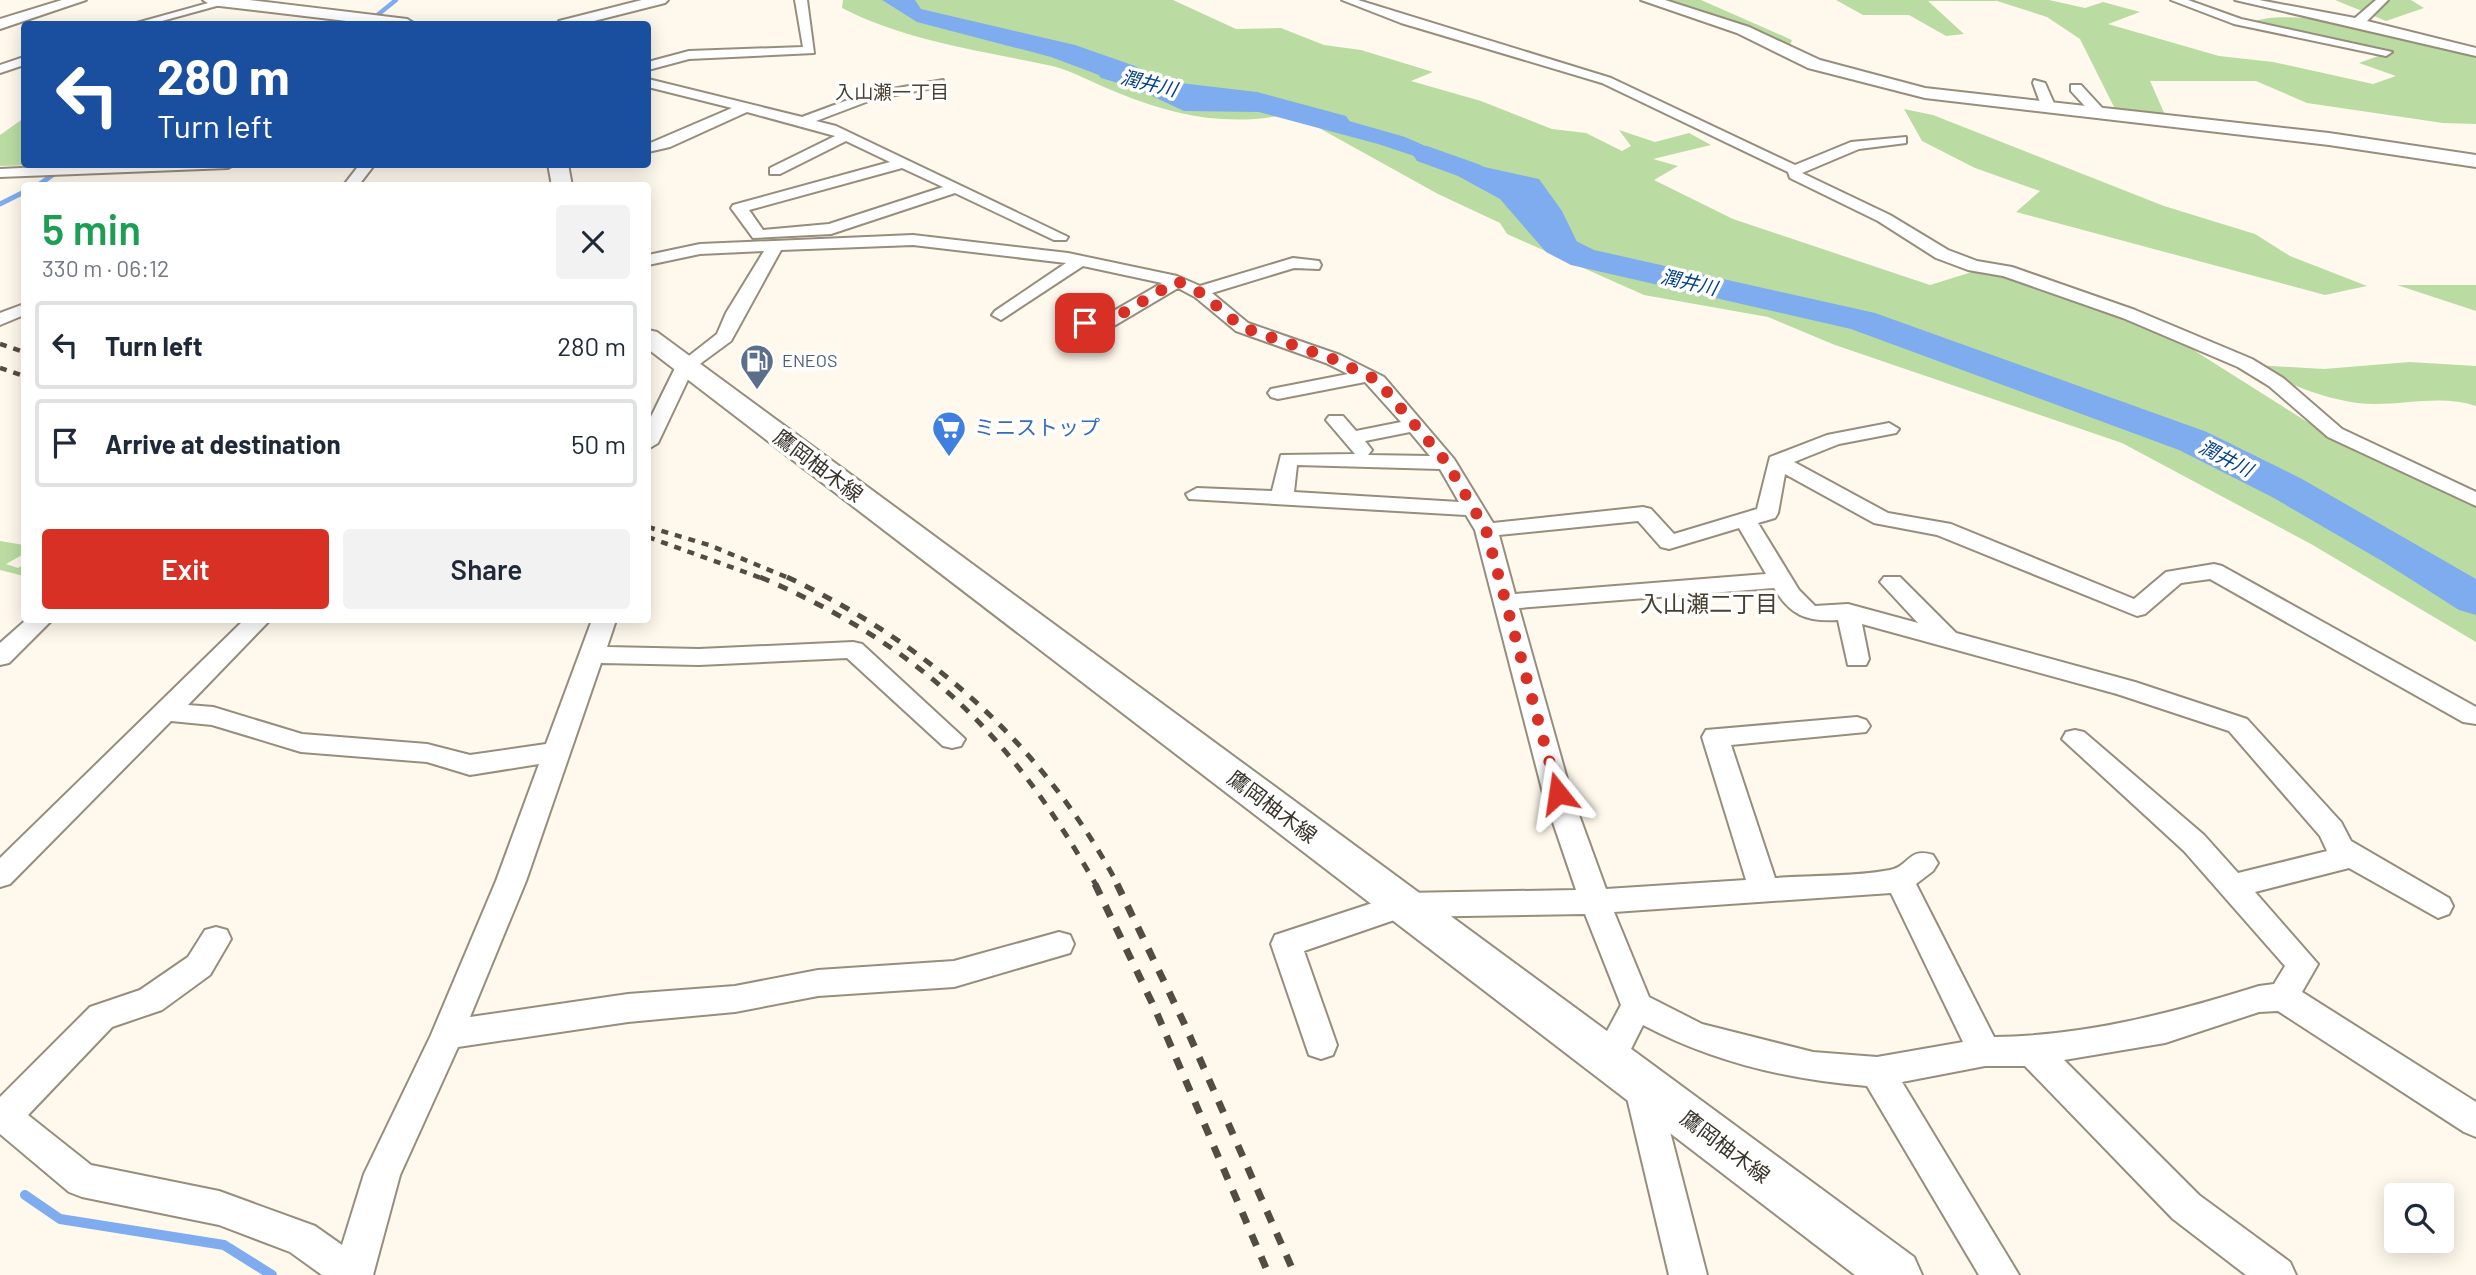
<!DOCTYPE html>
<html lang="en">
<head>
<meta charset="utf-8">
<style>
	:root { --surface:#fff; --page:#f2f2f3; --text:#1f2937; --muted:#747a83; --line:#e0e1e3; --accent:#d93025 }
	body { margin:0; font-family:Barlow,"Noto Sans JP",sans-serif; background:var(--page); color:var(--text); height:100vh; display:flex; flex-direction:column; font-size:26px; white-space:nowrap }
	* { box-sizing:border-box; margin:0 }
	p { font-size:23px; color:var(--muted) }
	.icon { flex:none; width:38px; height:38px; fill:none; stroke:currentColor; stroke-width:2; stroke-linecap:round; stroke-linejoin:round }
	.map { position:relative; flex:1; overflow:hidden }
	.drawer { position:absolute; left:21px; top:182px; width:630px; height:441px; display:flex; flex-direction:column; background:var(--surface); border-radius:7px; box-shadow:0 4px 18px #0003 }
	.drawer>* { flex:none }
	.hud { position:absolute; left:21px; top:21px; width:630px; height:147px; border-radius:7px; box-shadow:0 4px 18px #0003; background:#1a4fa0; color:#fff; overflow:hidden }
	.controls { position:absolute; left:2384px; top:1183px; display:grid; gap:14px }
	.controls a { display:grid; place-items:center; width:70px; height:70px; border-radius:7px; background:var(--surface); box-shadow:0 4px 18px #0003; font-size:35px }
	.pin { position:absolute; display:grid; place-items:center; width:60px; height:60px; color:#fff; margin:-30px; border-radius:14px; box-shadow:0 4px 10px #0006 }
	.me { position:absolute; width:77px; margin:-38px; rotate:345deg; stroke-linejoin:round; filter:drop-shadow(0 0 5px #0008) }
	.turn { display:flex; align-items:center; gap:24px; height:147px; padding:0 21px; font-size:32px }
	.turn .icon { width:91px; height:91px; stroke-width:2.5 }
	.turn b { display:block; font-size:49px; line-height:60px }
	.round { display:grid; place-items:center; flex:none; width:74px; height:74px; border-radius:7px; background:var(--page) }
	.summary { display:flex; align-items:center; justify-content:space-between; height:119px; padding:0 21px }
	h1 { font-size:42px; font-weight:600; line-height:52px; color:#1e9e55 }
	.action { display:flex; gap:14px; margin-top:auto; padding:14px 21px }
	.action a { flex:1; height:80px; border-radius:7px; background:var(--accent); color:#fff; font-size:28px; font-weight:600; line-height:80px; text-align:center }
	.action a+a { background:var(--page); color:var(--text) }
	ul { padding:0; list-style:none }
	li { display:flex; align-items:center; gap:21px; height:88px; margin:0 14px 10px; padding:0 7px; border:4px solid var(--line); border-radius:7px }
	li div { flex:1 }
	li b { display:block; font-size:26px }
	li em { font-style:normal }
	.map>svg:first-child { display:block }
</style>
</head>
<body>
<div class="map">
<svg width="2476" height="1275" viewBox="0 0 2476 1275">
	<rect width="100%" height="100%" fill="#fff9ed"/>
	<g fill="#badca2">
		<path d="M843,0h330l63,29 45,-1 43,17 37,5 72,22 -22,9 70,20 71,28 34,4 36,18 9,-5 -12,-16 36,12 34,-9 22,12 -58,14 25,7 -24,14 79,39 197,66 55,-17 180,64 152,96 159,77v137l-165,-98 -189,-101 -287,-98 -67,-28 -124,-22 -137,-61 -7,-11 -62,-29 -146,-81c-61,15 -119,3 -176,-21 -21,-8 -43,-21 -64,-26 -70,-15 -146,-25 -210,-58z"/>
		<path d="M1660,0h41l91,40 -3,8 -13,-3 -23,-17z"/>
		<path d="M1836,0h213l36,8 18,-6 37,10 -32,12 111,32 54,6 100,22 23,-8 -37,-13 33,-12 -140,-29c49,-18 170,20 224,32v70l-33,-1 -136,-20 -51,-22h-106l16,36 -49,-4 -37,-74 -33,-22 -50,-16h-69l36,33 -18,2 -37,-21h-46z"/>
		<path d="M2335,0h76l13,8 -38,13z"/>
		<path d="M1904,109l29,6 231,91 91,28 35,22 77,30 -42,9 -309,-83 24,-21 -65,-23 -53,-27z"/>
		<path d="M24,118v46l16,1 -40,1v-31z"/>
		<path d="M2397,285h79v26z"/>
		<path d="M2409,362l67,4v40c-39,-13 -79,2 -119,-3 -35,-5 -72,-19 -101,-38l68,4z"/>
		<path d="M0,541l24,4v9l-18,10 12,4 6,-4v12l-24,-6z"/>
	</g>
	<path fill="#7facee" d="M882,0h33l6,9 154,36 60,21 55,33 103,6 112,32 57,25 77,17 23,32 17,35 -47,-12 -18,-45 -136,-45 -119,-32 -75,-1 -45,-21 -88,-33 -134,-35z"/>
	<g fill="none" stroke-linecap="round" stroke-linejoin="round">
		<path stroke="#7facee" stroke-width="4.5" d="M328,24l47,-7 21,-17"/>
		<g stroke="#7facee" stroke-width="5">
			<path d="M37,186l31,-22"/>
			<path d="M0,204l24,-12"/>
		</g>
		<path stroke="#7facee" stroke-width="10" d="M25,1195l35,24 164,26 48,30"/>
		<g fill="#7facee" fill-rule="evenodd">
			<path d="M1110,65l62,17 85,10 89,24 4,6 -4,6 -10,2 -81,-22 -85,-10 -69,-20 -4,-5 4,-5z"/>
			<path d="M1427,146l51,18 44,23 48,51 24,12 281,63 332,119 95,47 174,100v36l-17,-5 -77,-49 -110,-64 -93,-47 -328,-121 -280,-64 -25,-13 -46,-53 -42,-23 -41,-15 -4,-6 4,-6z"/>
		</g>
		<g stroke="#978d7c" stroke-width="4">
			<g id="street">
				<path d="M219,0l12,2 -80,22h-18z"/>
				<path d="M795,0h12l7,53 -125,6 -41,11v-8l41,-11 114,-4z"/>
				<path d="M1342,0h16l253,78 184,87 56,-23 55,-5v6l-47,6 -57,24 88,42 58,35 29,11 35,6 123,43 117,49 31,19 59,51 134,63v14l-148,-69 -59,-51 -31,-19 -115,-49 -120,-42 -35,-6 -32,-12 -58,-37 -88,-43 -2,-6 -186,-89 -201,-60z"/>
				<path d="M2171,0h17l53,19 151,33 -6,4 -152,-32z"/>
				<path d="M2235,0h24l96,18 21,-18h12l-21,21 109,27v8z"/>
				<path d="M24,57v8l-24,8v-8z"/>
				<path d="M648,79l154,38 62,-23 79,-14v6l-69,13 -58,22 20,5 232,111 -2,3h-12l-99,-47 -124,41 -78,4 -22,-30 2,-3 157,-43 -44,-21 -66,33h-10v-6l65,-32 -88,-24 -77,35 -22,5v-8l84,-36 -84,-21zM902,168l41,19 -114,37 -66,6 -14,-20z"/>
				<path d="M2034,80l11,3 11,25 -2,3 -12,-3 -9,-25z"/>
				<path d="M2071,85h10l23,25v6h-10l-23,-25z"/>
				<path d="M103,164h132l-7,4 -228,9v-8z"/>
				<path d="M360,164h15l-17,22h-15z"/>
				<path d="M913,235l155,18 109,23 23,10 93,-28 26,3 2,4 -2,4 -25,-1 -82,25 36,30 92,32 44,22 70,82 39,64 150,-16 8,2 23,25 83,-25 13,-52 57,-22 62,-12 10,6 -3,4 -57,11 -45,18 94,51 63,11 183,75 32,-27 48,-8 8,2 254,141v17l-13,-2 -253,-143 -29,4 -36,31 -8,2 -200,-81 -63,-12 -89,-49 -7,39 -3,5 -17,5 41,67 16,16 33,-2 70,19 -38,-41 4,-5h16l56,56 179,49 112,37 94,103 10,19 98,57 4,8 -4,8 -11,4 -89,-50 -94,24 63,72 -16,28 174,110v35l-12,-5 -186,-121 -19,1 -94,31 -101,17 135,135 91,67 6,13h-50l-73,-56 -148,-153h-40l-83,16 117,193h-40l-112,-189c-78,-6 -154,-24 -224,-61l-22,44 -12,5 -12,-5 -5,-10 29,-54 -36,-91 -182,3 -99,34 33,94 -4,10 -12,4 -12,-4 -38,-111 4,-9 128,-42 173,-3 -33,-97 -68,-263 -9,-15 -277,-16 -3,-5 11,-6 75,3 9,-36 74,-1 -29,-34 3,-4h14l13,15 45,-9 -36,-40 -87,17 -7,-2 -3,-4 3,-4 77,-15 -22,-11 -90,-32 -41,-34 -17,-9 -71,42 -44,-5 -3,-4 3,-4 35,3 64,-37 -79,-17 -82,54 -9,-5 3,-4 71,-48 -153,-18 -132,5 -50,91 -38,28 -35,74 -10,6v-26l28,-57 41,-32 9,-21 38,-62 -64,3 -52,11v-10l52,-11zM1410,432l20,24 -62,-1 4,-5 -7,-9zM1297,465l143,4 19,33 -165,-10zM1638,521l23,26 8,2 70,-21 27,46 -251,20 -16,-59zM1774,588c16,27 32,34 64,32l10,45h18l3,-6 -7,-35 255,70 112,37 91,105 7,15 -89,22 -34,-38 -120,-103 -9,-2 -9,2 -4,7 122,112 101,115 -11,18 -15,2c-86,27 -174,50 -265,51l-78,-153 17,-13 5,-8 -5,-8c-25,-8 -24,12 -43,15 -37,7 -78,5 -115,8l-44,-133 135,-13 4,-6 -4,-6 -9,-3 -151,13 -4,7 44,143 -140,9 -35,-96 -52,-185zM1891,893l72,149 -86,15 -64,-5 -111,-28 -53,-27 -35,-85z"/>
				<path d="M24,304v11l-24,10v-12z"/>
				<path d="M26,620h26l-43,43 -9,2v-22z"/>
				<path d="M244,620h26l-82,85 25,2 89,27 125,10 43,11 76,-11 46,-124h24l-9,27 92,2 154,-7 9,2 103,95 -4,7 -9,2 -9,-2 -96,-88 -148,7 -98,-2 -75,218 -56,136 158,-23 107,-8 83,-16 136,-9 105,-29 11,3 4,9 -4,9 -116,34 -136,9 -83,16 -107,10 -170,25 -58,128 -27,100h-51l-32,-23 -71,-27 -137,-28 -13,-5 -69,-58v-37l90,-90 50,-17 48,-33 17,-27 11,-3 11,3 4,9 -21,36 -48,35 -50,17 -84,88 63,50 128,26 96,35 27,19 22,-71 67,-139 65,-154 43,-117 -69,11 -43,-13 -126,-10 -89,-27 -41,-4 -161,163 -10,3v-29z"/>
				<path d="M1641,1070l12,4 5,11 49,190h-38l-45,-190 5,-11z"/>
			</g>
		</g>
		<g stroke="#978d7c" stroke-width="4">
			<g id="secondary">
				<path d="M62,0h24l-86,29v-10z"/>
				<path d="M203,0h46l158,19 8,5h-43l-161,-19z"/>
				<path d="M642,0h26l-3,3 -83,21h-25l2,-3z"/>
				<path d="M1641,0h24l84,27 71,33 105,28 404,45 147,22v12l-147,-22 -404,-47 -117,-30 -71,-35z"/>
				<path d="M548,164h20l4,22h-20z"/>
				<path d="M648,330l9,2 1257,925 8,18h-67l-1207,-926z"/>
			</g>
		</g>
		<use href="#street" fill="#fff" fill-rule="evenodd"/>
		<use href="#secondary" fill="#fff" fill-rule="evenodd"/>
		<g stroke="#514d44" stroke-width="4.5" stroke-dasharray="7 7" stroke-linecap="butt">
			<path d="M0,344l24,8"/>
			<path d="M0,368l24,8"/>
			<path d="M648,527l61,18 82,34"/>
			<path d="M648,537l116,42"/>
		</g>
		<g stroke="#514d44" stroke-width="5" stroke-dasharray="10 10" stroke-linecap="butt">
			<path d="M760,577c161,69 251,157 336,308"/>
			<path d="M787,577c142,67 257,169 331,308"/>
		</g>
		<g stroke="#514d44" stroke-width="7" stroke-dasharray="12 12" stroke-linecap="butt">
			<path d="M1095,884l60,125 114,266"/>
			<path d="M1117,884l67,139 111,252"/>
		</g>
	</g>
	<g fill="none" stroke-linecap="round" stroke-linejoin="round">
		<path stroke="#d93025" stroke-width="12" stroke-dasharray="0 21.6" d="M1085,323l16,3 76,-45 24,12 41,34 91,32 44,21 70,83 39,67 72,263"/>
	</g>
	<defs>
		<g id="fuel-pin" transform="scale(1.75)"><path d="M0 17L-7.5 6A9.5 9.5 0 1 1 7.5 6Z" fill="#5c6f8a" stroke="#fff"/><path d="M-5.5-6h7V0h2V4h1.3V-2.5L3-4.5l.8-.8L6-3V5H2.5V1h-1V6h-7ZM-4.2-4.7v3.2H.2V-4.7Z" fill="#fff"/></g>
		<g id="supermarket-pin" transform="scale(1.75)"><path d="M0 17L-7.5 6A9.5 9.5 0 1 1 7.5 6Z" fill="#3f7fe0" stroke="#fff"/><path d="M-6-5.5h2.5l.6 2H6L4.5 2H-2.5L-4.4-4H-6ZM-1.5 3.2a1.3 1.3 0 1 0 .1 0ZM3 3.2a1.3 1.3 0 1 0 .1 0Z" fill="#fff"/></g>
	</defs>
	<g fill-rule="evenodd">
		<use href="#fuel-pin" x="757" y="361"/>
		<use href="#supermarket-pin" x="949" y="428"/>
	</g>
	<g text-anchor="middle" stroke-width="7" stroke-linejoin="round" paint-order="stroke">
		<g font-size="18" fill="#4e5e75" stroke="#fff" text-anchor="start">
			<text x="782" y="367">ENEOS</text>
		</g>
		<g font-size="19" font-style="italic" fill="#03408b" stroke="#fff">
			<text transform="translate(1149 83) rotate(14)" y="7">潤井川</text>
			<text transform="translate(1689 282) rotate(13)" y="7">潤井川</text>
			<text transform="translate(2226 458) rotate(27)" y="7">潤井川</text>
		</g>
		<g font-size="19" fill="#473f2f" stroke="#fff">
			<text x="892" y="99">入山瀬一丁目</text>
		</g>
		<g font-size="21" fill="#366cbe" stroke="#fff" text-anchor="start">
			<text x="974" y="435">ミニストップ</text>
		</g>
		<g font-size="21" fill="#37332b" stroke="#fff">
			<text transform="translate(818 466) rotate(37)" y="7">鷹岡柚木線</text>
			<text transform="translate(1272 807) rotate(37)" y="7">鷹岡柚木線</text>
			<text transform="translate(1725 1147) rotate(37)" y="7">鷹岡柚木線</text>
		</g>
		<g font-size="23" fill="#473f2f" stroke="#fff">
			<text x="1709" y="612">入山瀬二丁目</text>
		</g>
	</g>
</svg>
<div class="controls">
<a><svg class="icon" aria-label="search" viewBox="0 0 24 24"><circle cx="10" cy="10" r="6"/><path d="M15 15l6 6"/></svg></a>
</div>
<div class="pin" style="left:1085px;top:323px;background:#d93025"><svg class="icon" aria-label="arrive" viewBox="0 0 24 24"><path d="M6 21V4h12l-3 4 3 4H6"/></svg></div>
<svg class="me" style="left:1558px;top:793px" viewBox="-20 -20 40 40"><path d="M0-17L14 15 0 8-14 15z" fill="#d93025" stroke="#fff" stroke-width="4"/></svg>
<div class="hud">
<div class="turn"><svg class="icon" aria-label="left" viewBox="0 0 24 24"><path d="M17 20v-9H6M10 6l-5 5 5 5"/></svg><div><b>280 m</b>Turn left</div></div>
</div>
<section class="drawer">
<div class="summary"><div><h1>5 min</h1><p>330 m · 06:12</p></div><a class="round"><svg class="icon" aria-label="close" viewBox="0 0 24 24"><path d="M6 6l12 12M18 6L6 18"/></svg></a></div>
<ul>
<li><svg class="icon" aria-label="left" viewBox="0 0 24 24"><path d="M17 20v-9H6M10 6l-5 5 5 5"/></svg><div><b>Turn left</b></div><em>280 m</em></li>
<li><svg class="icon" aria-label="arrive" viewBox="0 0 24 24"><path d="M6 21V4h12l-3 4 3 4H6"/></svg><div><b>Arrive at destination</b></div><em>50 m</em></li>
</ul>
<div class="action"><a>Exit</a><a>Share</a></div>
</section>
</div>
</body>
</html>
